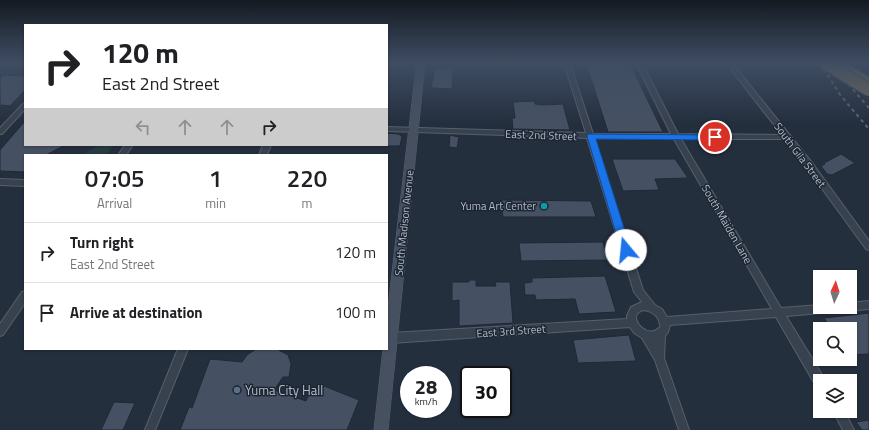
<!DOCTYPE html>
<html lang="en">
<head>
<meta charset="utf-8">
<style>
	:root { --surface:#fff; --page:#f6f6f6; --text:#202124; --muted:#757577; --line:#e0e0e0 }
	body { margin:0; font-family:"Titillium Web",sans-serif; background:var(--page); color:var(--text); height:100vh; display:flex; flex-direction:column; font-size:15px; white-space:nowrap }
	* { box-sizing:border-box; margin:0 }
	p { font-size:13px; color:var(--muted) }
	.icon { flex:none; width:22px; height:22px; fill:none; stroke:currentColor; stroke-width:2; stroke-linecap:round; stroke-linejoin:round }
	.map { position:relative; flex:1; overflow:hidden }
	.drawer { position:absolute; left:24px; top:154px; width:364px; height:196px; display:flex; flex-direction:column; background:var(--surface); border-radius:0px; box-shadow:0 1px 3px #0004 }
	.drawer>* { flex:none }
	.guide { position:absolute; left:24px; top:24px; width:364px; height:122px; border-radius:0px; box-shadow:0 1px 3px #0004; background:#fff; color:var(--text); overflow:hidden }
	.needle { width:26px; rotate:4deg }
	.tools { position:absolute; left:813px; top:270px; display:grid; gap:8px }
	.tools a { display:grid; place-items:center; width:44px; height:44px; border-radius:0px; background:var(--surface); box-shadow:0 1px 3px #0004; font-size:20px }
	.speed { position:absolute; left:400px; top:366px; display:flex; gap:8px; font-size:20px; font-weight:700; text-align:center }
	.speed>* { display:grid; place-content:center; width:52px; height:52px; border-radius:50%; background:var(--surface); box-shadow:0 1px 3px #0004; line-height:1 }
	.speed small { font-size:10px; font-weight:400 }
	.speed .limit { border:2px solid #111; border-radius:6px; background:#fff; color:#111 }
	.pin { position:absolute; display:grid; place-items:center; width:34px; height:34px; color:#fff; margin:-17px; border:2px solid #fff; border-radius:50%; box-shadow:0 1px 4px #0007 }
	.me { position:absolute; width:44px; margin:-22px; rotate:343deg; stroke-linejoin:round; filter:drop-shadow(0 0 3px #0008) }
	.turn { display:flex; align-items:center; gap:14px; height:84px; padding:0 12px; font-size:18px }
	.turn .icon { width:52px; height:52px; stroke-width:2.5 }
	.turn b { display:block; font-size:28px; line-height:34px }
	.lanes { display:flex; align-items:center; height:38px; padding:0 12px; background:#0003; justify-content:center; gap:20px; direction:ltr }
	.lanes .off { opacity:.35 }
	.eta { display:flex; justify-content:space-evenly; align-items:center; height:68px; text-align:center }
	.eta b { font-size:24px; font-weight:600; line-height:28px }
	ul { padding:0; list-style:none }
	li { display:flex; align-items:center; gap:12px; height:60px; padding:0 12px; border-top:1px solid var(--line) }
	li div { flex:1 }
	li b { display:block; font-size:15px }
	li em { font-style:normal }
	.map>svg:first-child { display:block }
</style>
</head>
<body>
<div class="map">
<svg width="869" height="430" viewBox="0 0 869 430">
	<rect width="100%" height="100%" fill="#242f3e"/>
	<path fill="#263c3f" d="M100,145h13l-7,10h-24z"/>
	<g fill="#455162" stroke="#1f2835">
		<path d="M586,63h44l33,69h-55z"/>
		<path d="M435,68h18l-1,21 -19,-1 -2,-1z"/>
		<path d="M3,75l22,1v14l-15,16 -10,-1v-27z"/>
		<path d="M534,101l1,3 7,1 21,-1 7,26 -57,-1 -1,-11h3l-2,-16z"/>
		<path d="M25,121v24h40l-19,10h-21v17l-25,-1v-21z"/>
		<path d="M387,133l11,1 4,2 -2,10h-13z"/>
		<path d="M450,135l9,2 -2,11 -8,-1z"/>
		<path d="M841,154l14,9 -23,12 -5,-1 -6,-8 4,-2 -1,-1z"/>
		<path d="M612,159h63l13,19 -33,1 4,11 -36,1z"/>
		<path d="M501,200l90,1 5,16h-93l-1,-7h-5l-1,-8h5z"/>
		<path d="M603,242l5,18 -87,1 -2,-18z"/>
		<path d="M605,276l11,36 -37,2 -4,-15 -39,1 -1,-5h-10l-1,-12 8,-1v-4z"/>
		<path d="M469,280h7v6h20l-1,-4h15l3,41 -54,3v-26l-7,1v-19h17z"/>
		<path d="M869,313v41l-19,1v-26h-19l-7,-11z"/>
		<path d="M629,335l7,26 -58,2 -5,-23z"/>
		<path d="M256,349h21l11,6 3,9 -2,13h-6l-9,13 32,11 5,-12 10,2 3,-5 35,14 -12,30h-167l9,-23 3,1 18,-49 32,3 5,-7z"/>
		<path d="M114,402l21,1 -12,27h-22z"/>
		<path d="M869,420v10h-7l-6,-8z"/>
	</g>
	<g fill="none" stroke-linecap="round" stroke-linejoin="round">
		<g stroke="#565f6c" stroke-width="2">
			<g id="street">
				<path d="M564,63h6l23,71h78l-35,-71h6l36,71 104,1 -56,-72h6l81,101 56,77v9l-3,-1 -59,-81 -22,-29h-104l100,169 39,-3v2h30v-4l19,-2v8l-83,7 38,62 1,3h-5v6l-4,-1 -40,-69 -106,8 -2,7 -3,4 -1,22 25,72h-10l-24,-70 -13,-22 -8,-5 -4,-6 -239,16 -3,-2 -1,-5 4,-3 236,-14v-3l4,-9 11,-5 -8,-10 -47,-154 -200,-7v-4l199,6zM594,138l80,1 98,170 -105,8 -5,-8 -7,-4 -12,-15zM643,310c10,1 17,7 17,17 -12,13 -28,-6 -23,-13 1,-2 4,-3 6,-4z"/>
				<path d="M25,103v6l-23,25h-2v-6l23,-24z"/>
				<path d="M125,145h8l-7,10h-8z"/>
				<path d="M263,145h8l-4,10h-8z"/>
				<path d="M0,179l25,1v6l-25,-1z"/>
				<path d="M25,291v12l-22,32 -3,1v-12l22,-32z"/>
				<path d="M178,349h10l-33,81h-10z"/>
				<path d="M833,411h11l10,19h-11z"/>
			</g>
		</g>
		<g stroke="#565f6c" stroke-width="1">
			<path id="secondary" d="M417,63h8l-37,367h-14l9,-81h4v-33z"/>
		</g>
		<g stroke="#434c59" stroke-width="2">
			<path id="highway" d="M833,63h13l23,14v8z"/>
		</g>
		<use href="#street" fill="#38414e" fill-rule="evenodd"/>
		<use href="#secondary" fill="#465061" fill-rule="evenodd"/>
		<use href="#highway" fill="#746855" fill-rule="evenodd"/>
		<g stroke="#5a6575" stroke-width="2" stroke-dasharray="3.5 3.5" stroke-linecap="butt">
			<path d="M820,63l21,33 28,33"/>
			<path d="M830,63l39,45"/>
		</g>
		<g stroke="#434c59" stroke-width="14" stroke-linecap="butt">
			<path id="highway-bridge" d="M825,63l44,27"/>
		</g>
		<use href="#highway-bridge" stroke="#746855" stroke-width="12"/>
	</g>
	<linearGradient id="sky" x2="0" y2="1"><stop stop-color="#141a22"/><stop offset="0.51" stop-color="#3f4d63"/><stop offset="1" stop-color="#3f4d63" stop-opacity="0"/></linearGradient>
	<rect width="869" height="123" fill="url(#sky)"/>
	<path fill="#1a73e8" stroke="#114b97" d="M588,134l127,1 4,2 -4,3 -119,-1 35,111 -1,3h-7l-2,-3 -34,-114z"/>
	<circle fill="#0f9aa8" stroke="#1d2633" stroke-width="1.5" cx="544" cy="206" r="4"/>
	<circle fill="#5c6f8a" stroke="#1d2633" stroke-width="1.5" cx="237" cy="390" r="4"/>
	<g text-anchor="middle" stroke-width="3" stroke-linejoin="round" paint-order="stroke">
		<g font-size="11" fill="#b4bcc9" stroke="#1d2633">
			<text transform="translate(541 135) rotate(2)" y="4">East 2nd Street</text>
			<text transform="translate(800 155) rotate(53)" y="4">South Gila Street</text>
			<text transform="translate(404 223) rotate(-84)" y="4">South Madison Avenue</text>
			<text transform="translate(727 224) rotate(60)" y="4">South Maiden Lane</text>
			<text transform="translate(511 331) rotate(-4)" y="4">East 3rd Street</text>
		</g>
		<g font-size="11" fill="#b4bcc9" stroke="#1d2633" text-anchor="end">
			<text x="536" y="210">Yuma Art Center</text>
		</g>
		<g font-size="13" fill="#b4bcc9" stroke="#1d2633" text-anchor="start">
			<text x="245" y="395">Yuma City Hall</text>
		</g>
	</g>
</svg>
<div class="tools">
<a><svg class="needle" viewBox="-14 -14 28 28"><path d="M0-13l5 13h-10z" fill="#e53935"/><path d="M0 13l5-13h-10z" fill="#757577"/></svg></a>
<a><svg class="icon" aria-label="search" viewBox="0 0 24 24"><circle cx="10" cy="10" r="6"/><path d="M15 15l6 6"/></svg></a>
<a><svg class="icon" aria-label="layers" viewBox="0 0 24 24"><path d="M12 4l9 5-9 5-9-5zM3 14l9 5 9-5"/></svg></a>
</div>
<div class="speed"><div>28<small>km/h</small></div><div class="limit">30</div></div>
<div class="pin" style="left:715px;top:137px;background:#d93025"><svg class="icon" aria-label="arrive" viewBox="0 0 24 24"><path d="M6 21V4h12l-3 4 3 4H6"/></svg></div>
<svg class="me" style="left:626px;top:250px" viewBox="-20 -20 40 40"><circle r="19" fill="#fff"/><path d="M0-13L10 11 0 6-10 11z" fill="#1a73e8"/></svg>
<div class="guide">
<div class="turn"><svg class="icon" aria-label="right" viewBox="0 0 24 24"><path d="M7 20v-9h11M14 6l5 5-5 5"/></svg><div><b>120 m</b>East 2nd Street</div></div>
<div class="lanes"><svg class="icon off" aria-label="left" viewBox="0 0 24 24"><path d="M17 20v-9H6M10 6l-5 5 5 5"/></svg><svg class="icon off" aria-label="ahead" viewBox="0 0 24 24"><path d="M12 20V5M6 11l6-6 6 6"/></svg><svg class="icon off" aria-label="ahead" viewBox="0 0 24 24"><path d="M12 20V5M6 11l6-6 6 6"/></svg><svg class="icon" aria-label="right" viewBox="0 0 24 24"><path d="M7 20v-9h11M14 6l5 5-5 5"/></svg></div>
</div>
<section class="drawer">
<div class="eta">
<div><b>07:05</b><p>Arrival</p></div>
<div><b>1</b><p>min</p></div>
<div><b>220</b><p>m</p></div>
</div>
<ul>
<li><svg class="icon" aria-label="right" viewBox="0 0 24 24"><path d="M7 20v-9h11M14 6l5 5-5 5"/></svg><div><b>Turn right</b><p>East 2nd Street</p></div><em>120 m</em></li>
<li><svg class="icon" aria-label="arrive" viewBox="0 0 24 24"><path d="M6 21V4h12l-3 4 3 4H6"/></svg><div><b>Arrive at destination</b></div><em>100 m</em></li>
</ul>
</section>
</div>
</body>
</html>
